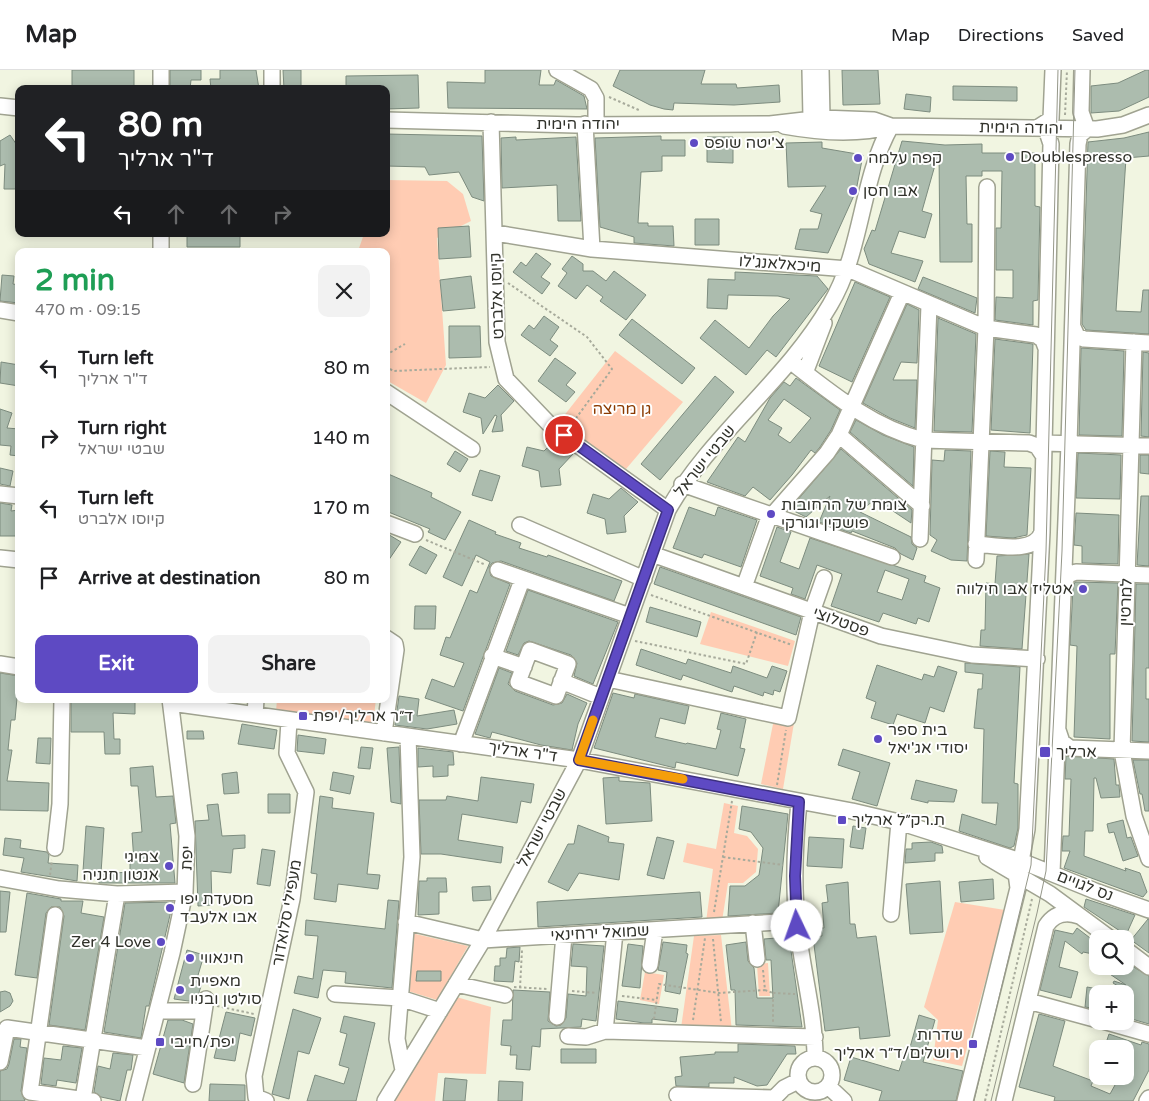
<!DOCTYPE html>
<meta charset="utf-8">
<style>
:root{--surface:#fff;--page:#f2f2f2;--text:#202124;--muted:#757577;--line:#e0e0e0;--accent:#5e4ac3}
body{margin:0;font-family:"Varela Round",Heebo,sans-serif;background:var(--page);color:var(--text);height:100vh;display:flex;flex-direction:column;font-size:19px;white-space:nowrap}
*{box-sizing:border-box;margin:0}
p{font-size:16px;color:var(--muted)}
.icon{flex:none;width:28px;height:28px;fill:none;stroke:currentColor;stroke-width:2;stroke-linecap:round;stroke-linejoin:round}
.map{position:relative;flex:1;overflow:hidden}
.panel{position:absolute;left:15px;top:178px;width:375px;height:455px;display:flex;flex-direction:column;background:var(--surface);border-radius:10px;box-shadow:0 2px 12px #0003}
.panel>*{flex:none}
.hud{position:absolute;left:15px;top:15px;width:375px;height:152px;border-radius:10px;box-shadow:0 2px 12px #0003;background:#202124;color:#fff;overflow:hidden}
.tools{position:absolute;left:1089px;top:860px;display:grid;gap:10px}
.tools a{display:grid;place-items:center;width:45px;height:45px;border-radius:10px;background:var(--surface);box-shadow:0 2px 12px #0003;font-size:25px}
.pin{position:absolute;display:grid;place-items:center;width:42px;height:42px;color:#fff;margin:-21px;border:2px solid #fff;border-radius:50%;box-shadow:0 1px 5px #0007}
.me{position:absolute;width:55px;margin:-28px;rotate:357deg;stroke-linejoin:round;filter:drop-shadow(0 0 4px #0008)}
.turn{display:flex;align-items:center;gap:18px;height:105px;padding:0 20px;font-size:22px}
.turn .icon{width:65px;height:65px;stroke-width:2.5}
.turn b{display:block;font-size:35px;line-height:42px}
.lanes{display:flex;align-items:center;height:48px;padding:0 20px;background:#0003;justify-content:center;gap:25px;direction:ltr}
.lanes .off{opacity:.35}
.round{display:grid;place-items:center;flex:none;width:52px;height:52px;border-radius:10px;background:var(--page)}
.summary{display:flex;align-items:center;justify-content:space-between;height:85px;padding:0 20px}
h1{font-size:30px;font-weight:800;line-height:38px;color:#1e9e55}
.cta{display:flex;gap:10px;margin-top:auto;padding:10px 20px}
.cta a{flex:1;height:58px;border-radius:10px;background:var(--accent);color:#fff;font-size:20px;font-weight:800;line-height:58px;text-align:center}
.cta a+a{background:var(--page);color:var(--text)}
ul{padding:0;list-style:none}
li{display:flex;align-items:center;gap:15px;height:70px;padding:0 20px}
li div{flex:1}
li b{display:block;font-size:19px}
li em{font-style:normal}
header{display:flex;align-items:center;gap:30px;box-sizing:border-box;height:70px;padding:0 25px;background:var(--surface);border-bottom:1px solid var(--line)}
header strong{font-size:24px}
nav{display:flex;gap:28px;margin-inline-start:auto;font-size:18px}
.map>svg:first-child{display:block}
</style>
<header>
<strong>Map</strong>
<nav><a>Map</a><a>Directions</a><a>Saved</a></nav>
</header>
<div class="map">
<svg width="1149" height="1031" viewBox="0 0 1149 1031">
<rect width="100%" height="100%" fill="#f1f5e1"/>
<path fill="#ffccb3" d="M386,110L447,111L463,124L471,151L437,168L446,295L426,333L386,310V181H358L364,164H386Z
M615,281L683,332L626,399L559,352Z
M711,542L795,571L788,596L700,574Z
M277,629H376L373,654L276,642Z
M774,649L794,653L783,719L761,714Z
M724,733L738,736L734,763L747,766L758,779L756,802L743,813H728L722,851L706,852L713,799L683,792L687,773L716,779Z
M955,832L1005,840L962,996L933,990L938,950L924,937Z
M411,863L468,876L437,930L408,921Z
M721,865L732,961L681,958L694,866Z
M768,893L770,926H759L757,894Z
M645,902L664,905L659,934L640,930Z
M453,926L491,937L486,1004L438,1003L435,1031H389Z"/>
<path fill="#acbcae" stroke="#7d8c7f" fill-rule="evenodd" d="M72,0H134V19H72Z
M170,0H201V10H191L190,19H170Z
M220,0H256L259,19H211L210,9H220Z
M283,0H301V19H284Z
M485,0H541L539,15H554L556,10L584,26L587,39L448,38L447,12L485,13Z
M620,0H705L701,14H736L737,18L779,15L780,32L734,35L674,33L673,40L664,39L650,35L613,16Z
M842,0H878L880,34L843,35Z
M1146,0H1149V27L1119,41L1091,43V16L1118,13Z
M418,5L419,38L386,39V19H346V6Z
M953,16L1017,17V31L953,30Z
M906,24L931,27L930,42L904,39Z
M1149,62V86L1126,88L1116,241L1141,242L1143,220H1149V264L1086,260L1082,254L1088,72L1124,68Z
M386,64L482,66L484,131L472,127L459,102L429,105L425,97L386,96Z
M10,65L19,78V119H4L5,94L0,96V71Z
M661,66V70H685V86H662V101L641,102L638,153H648V156H673L674,176L634,173V167L600,157L595,68Z
M516,67V70L576,67L581,151H558L557,115L502,118L501,68Z
M707,67H733V93L707,92Z
M902,71L945,75L982,74V83H1035V136L1040,137L1038,230L1033,231V255L995,250L996,227L1013,228V200H996V158H1001L1002,101H982V106H966L967,154H972V192H940L939,81L922,141L932,144L925,168L899,161L891,183L923,191L915,212L869,194L864,179L872,160L875,161Z
M822,72V78L863,85L856,121L828,183L795,179L800,159H818L822,144L810,141L826,116L788,117L786,73Z
M695,149H719V175H695Z
M469,156L471,187L439,189L438,158Z
M187,164H240V177H187Z
M536,183L551,194L541,207L550,213L542,224L513,202L521,192L526,196Z
M572,186L583,194V201H593L606,211L614,201L646,225L626,250L600,231L603,227L587,215L576,229L558,216L567,203L562,199Z
M735,202L817,206L828,219L776,287L767,280L746,305L700,268L715,250L749,278L773,246L790,229L778,226L728,225L727,239L707,238L708,209L735,210Z
M2,205L14,206L13,214L19,215V233L0,231Z
M471,206L475,238L443,241L440,210Z
M923,207L977,228L975,243L918,219Z
M855,212L890,227L852,312L819,296Z
M907,234L919,240L917,293L901,292L893,310H917L915,358L890,348L863,333Z
M544,246L559,257L550,270L558,276L550,286L521,265L529,255L534,259Z
M938,248L976,264L972,362L934,361Z
M632,249L695,298L682,314L619,265Z
M449,256H480L481,287L449,288Z
M995,269L1033,274L1030,363L991,360Z
M1081,278L1124,281L1122,366L1079,365Z
M1143,282L1149,283V367L1141,366Z
M555,288L576,303L566,315L575,322L566,332L538,311Z
M1,292L19,295V316L0,313Z
M715,306L734,322L660,410L641,394Z
M796,308L840,340L831,360L820,377L815,383L811,380L792,405L770,430L753,417L745,426L707,412L738,367L745,372L770,328L784,312L790,316ZM784,329L811,348L790,373L778,365L782,358L768,350Z
M498,315L514,331L501,345L503,361L492,362L497,346L495,345L483,364L481,348L463,342L469,323L485,328Z
M0,339L12,343L7,358L19,359V386L10,385L11,376L0,375Z
M856,350L883,365L914,377L913,416L850,362Z
M555,370L573,384L559,399L561,415L541,417L539,401L522,396L527,377L544,381Z
M841,379L912,440L911,453L875,429L860,442L911,467L912,474L917,478L913,490L901,484L895,478L852,461L851,463L819,452L830,426L806,447L790,439Z
M945,380L971,381L967,491L951,490L931,481L937,470L930,465L932,390L944,391Z
M455,381L468,389L460,402L447,394Z
M990,381L1005,382L1004,397L1031,398L1027,465L1013,468L986,466Z
M1078,383L1121,385L1120,429L1076,428Z
M1140,385H1149V404L1140,403Z
M0,398L13,401L10,416L0,414Z
M480,400L500,406L492,431L472,425Z
M386,403L432,423L431,427L461,442L445,470L428,462L430,459L386,441Z
M621,418L638,432L624,446L626,462L607,464L605,449L587,443L593,424L609,429Z
M1141,426H1149V496L1137,495Z
M0,433L12,435L11,441L19,440V466H0Z
M689,437L715,446L718,437L757,450L741,497L704,484L702,488L673,478Z
M1076,443L1119,445L1118,494L1082,493V476L1074,475Z
M469,450L496,462L495,464L521,473L519,478L547,487L548,485L622,511L614,531L501,491L492,493L489,497L491,506L510,514L463,641L425,628L432,609L454,617L464,593L440,585L446,567L450,568L470,520L477,523L490,492L476,485L462,516L443,507Z
M777,457L791,462L780,492L799,499L810,468L926,506L924,512L940,518L929,552L918,548L916,554L883,543L879,552L831,536L842,504L817,495L805,529L791,524L793,518L760,506ZM885,500L909,509L902,530L877,522Z
M386,463L401,472L386,494Z
M420,476L437,485L426,504L409,495Z
M1029,484L1022,579L980,576L981,560H985L986,513L995,514L997,486Z
M660,497L801,547L796,565L654,514Z
M1075,512L1118,513L1115,584H1110V669L1074,667L1077,576L1070,575L1073,518Z
M1136,514H1149V598H1146V629H1149V672L1132,671Z
M528,520L618,552L593,614L574,606L577,593L571,585L529,571L524,573L518,585L506,581Z
M415,536H436L435,559H414Z
M650,537L701,552L697,567L646,552Z
M641,579L686,594L688,589L731,603L733,596L767,608L772,596L787,601L780,622L774,620L773,625L764,622L763,626L734,616L732,622L683,605L681,610L636,595Z
M965,593L1020,597L1014,713L1018,714V758L1014,776L1010,778L959,761L962,744L996,755L998,733H982L984,659L974,658L978,619H982L983,604L965,602Z
M877,595L922,610L924,604L934,607L938,596L957,602L944,642L930,637L925,653L897,644L893,655L871,648L876,632L866,628Z
M499,598L512,603L508,614L515,621L553,635L562,633L567,624L587,633L578,654L572,680L541,675L492,662L490,668L475,664Z
M0,603L19,606L15,650H11L8,680H12L7,711L49,713L48,741L0,740Z
M613,623L634,628L635,624L689,636L685,654L660,648L655,667L686,674L687,673L716,679L721,660L717,659L721,643L746,649L740,678L745,679L738,706L676,692L675,698L594,678Z
M399,626L419,629L417,646L454,640L457,654L427,659L395,655Z
M71,629H135V644L113,643L114,669H120V684H105L104,662H71Z
M242,654L277,660L274,679L238,674Z
M187,661H203L204,669H187Z
M298,665L326,669L324,684L297,681Z
M38,668H51L50,694L36,693Z
M361,677L373,678L370,699L358,698Z
M399,677L401,734L391,732L387,678Z
M418,678L453,682L454,695H448V706L433,707V696L418,697Z
M843,679L890,693L877,736L852,729L860,702L838,695Z
M1066,686L1114,689L1116,715H1119L1120,727L1101,728L1096,708H1094L1093,761H1085L1084,786L1126,801L1125,798L1140,803L1147,822L1143,827L1064,798L1070,781H1062L1063,766H1069L1071,709H1065Z
M1133,690H1149V741H1145L1142,724H1140Z
M153,696L156,727L173,726L176,753L170,754L175,813H99L98,804L130,802V793L134,792L132,763L142,762L138,716H131L130,698Z
M237,702L239,723L224,724L222,704Z
M333,702L354,706L350,724L330,720Z
M481,707L534,714L531,733L521,731L517,753L462,744L458,770L503,777L501,793L441,784H421L419,730H446L447,726L478,731Z
M619,707V711L650,713L652,751L606,754L603,708Z
M916,710L957,720L954,732L928,731V733L911,729Z
M268,724H290V743H268Z
M320,726L333,728L332,738L374,743L367,804L380,805L378,819L338,814L336,832L314,829L317,804L311,803Z
M218,734L222,766L245,765V778L233,779L231,803L211,801L212,835L198,836L195,751L209,750L207,735Z
M742,736L788,744L778,843L728,846L730,816H745L759,805L761,792L763,778L751,762L739,759Z
M1123,750L1127,768L1131,767L1138,786L1123,791L1114,762L1109,763L1107,754Z
M578,755L609,767L608,772L624,774L619,810L579,803L568,821L548,812L568,774H574Z
M86,756L104,758L101,803L83,801Z
M853,756L866,758L863,779L850,777Z
M657,767L674,771L664,809L647,805Z
M809,767L844,769L842,798L807,796Z
M5,768L21,770L20,778L47,782L49,785L48,793L78,795L77,811L21,802L24,788L3,785Z
M931,772L942,776L943,783H935V791L905,793L906,779H912V773Z
M262,779L275,781L270,816L257,814Z
M427,808H446L447,822H439V844L418,845L419,811H427Z
M993,809L994,829L961,832L959,812Z
M940,811L943,862L910,864L906,814Z
M848,812L850,854H855L857,868L876,866L890,966L860,969L859,957L825,961L813,867L822,866L821,858H824L822,833L828,832L826,815Z
M490,816L491,830L473,831L472,817Z
M0,821L10,822L6,862H0Z
M700,822L702,847L538,857L537,832Z
M27,823L61,829V831H83L81,843L104,847L85,960L49,955L64,846L60,837H51L46,843L37,908L15,905Z
M1086,829L1135,845L1126,865L1084,837Z
M388,830L399,831L392,918L345,913L346,902L323,900L318,928L294,923L298,906L313,909L318,866L305,865L306,850L385,859Z
M173,832L149,936H146L141,968L104,962L125,833Z
M1148,849H1149V883L1131,870Z
M1077,858L1098,874V885L1083,882L1082,884L1065,871L1059,897L1078,902L1071,928L1040,920L1055,860L1073,864Z
M789,867L802,957L736,955L735,920H731L726,875L746,872L748,891L754,898L757,928H773L771,890H766L764,869Z
M663,872L687,875L686,883L688,884L680,924L665,921L667,902L658,900Z
M573,874L604,876L596,951L582,949L581,957L541,959L540,977L532,976L530,1000L516,999L517,985H510L511,976L501,975L503,950H512L513,920L550,922L548,951L556,956L561,955L566,948L568,924L586,926L587,897L571,896Z
M628,874L643,876L640,918L622,916Z
M520,877L519,892L515,891L513,912L494,911L495,896H500V888H506L507,878Z
M187,880L204,885L196,912L202,913L196,932L174,929Z
M1125,892L1149,906V954L1125,947V923H1129L1113,913L1114,911L1126,915L1098,896H1125Z
M417,901H441V911H416Z
M1087,917L1098,919V939L1085,937Z
M5,921L10,923L13,931L10,936L0,942V922Z
M618,931L678,939L676,952L652,949V953H644L616,949Z
M293,939L321,948L309,984L298,981L289,1029L272,1024Z
M226,942L255,948L251,966L240,963L235,991L214,988Z
M1039,944L1065,951L1053,996L1093,1011L1091,1016L1110,1024L1120,1006H1125V996L1129,989L1125,987V979H1104L1109,964L1141,975L1142,972L1149,974V1000L1133,1031H1054L1055,1027L1019,1017Z
M919,945L935,950L923,992L963,1001L956,1031H879L882,1021L844,1010L851,987L899,1001L906,980L909,981Z
M344,946L375,953L356,1031H307L315,1005L344,1014L349,998L339,995L347,964L340,962Z
M168,950H182L193,954L184,1013L153,1004Z
M14,969H21L20,977L27,978L21,1021L25,1031H0V1001L7,999L9,994Z
M738,974L795,976L796,984H787L767,1015L757,1016L734,1007V1013H709V1017L676,1016L675,1007L682,1006L680,987L715,984V982H738Z
M63,976L82,978L76,1013L57,1010L56,1016L41,1014L44,988L61,990Z
M561,979H596V993H561Z
M113,983L133,985L131,1000H127L120,1031L101,1027L94,1022L98,996L110,999Z
M445,1008L467,1010L465,1031H443Z
M499,1011L523,1012L522,1031H498Z
M210,1014L245,1015V1031H209Z"/>
<g fill="none" stroke-linecap="round" stroke-linejoin="round">
<defs>
<path id="minor" d="M161,0V19
M272,0V19
M557,0L591,19L596,28V54
M810,0L811,48L815,55
M0,36L19,38
M386,50L576,55L770,54L822,48L874,50L891,56
M491,52L497,272L506,309L551,356L668,440
M585,54L592,179
M784,56C817,62 859,65 891,56L1097,59L1123,55L1149,45
M819,56L822,48L821,0
M1037,58L1051,49L1053,0
M495,163L592,179L848,199L986,258L1036,265L1043,270L1046,278
M161,181V164
M0,240L19,243
M1073,257L1077,266L1084,269L1149,273
M1134,272L1122,681L1134,746L1149,789
M790,291C831,323 872,357 923,370L1029,373L1037,376L1043,385
M805,303L824,253
M386,322L472,379
M839,365L922,436
M1044,373L1149,376
M682,414L892,487
M0,424L19,426
M386,453L415,464
M520,455L644,509
M920,469L929,235
M976,474C995,475 1035,485 1042,462
M652,484L881,566L972,585L1037,589
M0,488L19,490
M976,490L986,258L987,117
M498,500L630,546
M1064,514L1068,505L1076,502L1149,505
M744,517L768,450L827,383L839,365L902,223
M530,580L568,594L556,626L518,612Z
M492,586L524,597
M0,594L19,597
M608,609L788,648L812,542L824,508
M561,611L601,627
M171,633L579,690L852,741L899,752L1021,791L1095,821L1149,840
M255,645L256,629
M1058,660L1062,672L1070,678L1149,681
M384,663L396,580L395,574L386,568
M461,674L522,510
M799,732C795,771 793,812 797,851C801,897 815,942 815,988
M55,778L60,734L62,629
M987,787L1050,824L1111,869
M1021,791L1027,759L1042,462L1051,74L1046,59
M1052,803L1069,374L1078,74L1080,65L1087,59L1081,42L1082,0
M0,808L59,819L117,824L185,822
M891,844L899,752
M55,845L30,1022L93,1031
M406,852L483,870L796,851
M753,853L757,889
M1125,879L1149,897
M650,895L655,860
M456,914L505,925
M335,924L400,928L440,941
M1028,931L1098,950
M157,941H204
M557,947L564,865
M1103,951L1149,964
M605,961L615,862
M568,966L586,967L605,961L815,967
M798 1005a17 17 0 1 1 34 0a17 17 0 1 1-34 0Z
M0,992L7,958L147,978
M403,1000L397,969L412,787L408,666
M193,1014L206,929
M828,1016L844,1031
M677,1025L774,1028
M83,1029L117,824
M134,1031L172,883L185,822L187,766L170,629
M266,1031L256,1027L254,1006L292,829L306,722L287,683L289,651
M385,1031L483,870L579,690L668,440C711,364 786,311 830,235C863,180 860,111 891,56
M771,1031L784,1018L798,1011
M965,1031L1018,818L1016,803
M1004,1031L1046,856C1054,844 1065,841 1079,846
M1147,1031L1149,1028"/>
</defs>
<use href="#minor" stroke="#a0a391" stroke-width="18"/>
<path stroke="#a7aa9b" stroke-width="2" stroke-dasharray="2.5 2.5" stroke-linecap="butt" d="M609,27L641,41
M1065,45L1067,0
M508,213L587,267L612,299L571,355
M386,285L405,274
M386,296L393,301L490,297
M426,470L486,495
M651,525L792,575
M635,571L746,594L757,562
M777,715L786,660
M723,787L783,795
M50,805L52,790
M714,842L732,731
M713,869L721,952
M763,900L765,920L773,923V952
M514,917L547,919
M520,918L522,880
M572,921L597,923
M773,923L795,924
M622,926L657,930
M217,936L254,944
M654,949L659,914L719,923L765,920
M693,950L705,868
M985,1031L1032,829"/>
<use href="#minor" stroke="#fff" stroke-width="15"/>
<path stroke="#959789" stroke-width="1" d="M974,1031L1031,795L1046,481L1058,0
M991,1031L1037,843L1046,801L1062,481L1075,0"/>
</g>
<g fill="none" stroke-linecap="round" stroke-linejoin="round">
<defs>
<path id="route" d="M564,365L668,440L579,690L799,732L795,806L797,856"/>
</defs>
<use href="#route" stroke="#3d307f" stroke-width="12"/>
<use href="#route" stroke="#5e4ac3" stroke-width="9"/>
<path stroke="#f59e0b" stroke-width="9" d="M593,650L579,690L683,709"/>
</g>
<g fill="#5e4ac3" stroke="#fff" stroke-width="2">
<circle cx="694" cy="73" r="5"/>
<circle cx="1010" cy="87" r="5"/>
<circle cx="858" cy="88" r="5"/>
<circle cx="853" cy="121" r="5"/>
<circle cx="771" cy="444" r="5"/>
<circle cx="1083" cy="519" r="5"/>
<rect x="298" y="641" width="10" height="10" rx="2.5"/>
<circle cx="878" cy="669" r="5"/>
<rect x="1039" y="676" width="12" height="12" rx="2.5"/>
<rect x="837" y="745" width="10" height="10" rx="2.5"/>
<circle cx="169" cy="796" r="5"/>
<circle cx="170" cy="838" r="5"/>
<circle cx="161" cy="872" r="5"/>
<circle cx="190" cy="888" r="5"/>
<circle cx="180" cy="920" r="5"/>
<rect x="155" y="967" width="10" height="10" rx="2.5"/>
<rect x="968" y="969" width="10" height="10" rx="2.5"/>
</g>
<g text-anchor="middle" dominant-baseline="central" stroke-width="4" stroke-linejoin="round" paint-order="stroke">
<g font-size="16" fill="#31322b" stroke="#fff">
<text x="578" y="54">יהודה הימית</text>
<text transform="translate(1021 58) rotate(1)">יהודה הימית</text>
<text transform="translate(780 194) rotate(4)">מיכאלאנג'לו</text>
<text transform="translate(497 226) rotate(-92)">קיוסו אלברט</text>
<text transform="translate(705 391) rotate(-51)">שבטי ישראל</text>
<text transform="translate(1126 532) rotate(-88)">למרטין</text>
<text transform="translate(841 552) rotate(20)">פסטלוצי</text>
<text transform="translate(523 682) rotate(8)">ד"ר ארליך</text>
<text transform="translate(542 758) rotate(-62)">שבטי ישראל</text>
<text transform="translate(187 788) rotate(-88)">יפת</text>
<text transform="translate(1085 816) rotate(21)">נס לגויים</text>
<text transform="translate(287 843) rotate(-80)">מעפילי סלואדור</text>
<text transform="translate(600 863) rotate(-3)">שמואל ירחינאי</text>
</g>
<g font-size="16" fill="#31322b" stroke="#fff" text-anchor="start">
<text x="704" y="73">צ'יטה שופס</text>
<text x="1020" y="87">Doublespresso</text>
<text x="868" y="88">קפה עלמה</text>
<text x="863" y="121">אבו חסן</text>
<text x="781" y="435">צומת של הרחובות<tspan x="781" dy="18">פושקין וגורקי</tspan></text>
<text x="1073" y="519" text-anchor="end">אטליז אבו חילווה</text>
<text x="313" y="646">ד״ר ארליך/יפת</text>
<text x="888" y="660">בית ספר<tspan x="888" dy="18">יסודי אג'יאל</tspan></text>
<text x="1056" y="682">ארליך</text>
<text x="852" y="750">ת.רק״ל ארליך</text>
<text x="159" y="787" text-anchor="end">צמיגי<tspan x="159" dy="18">אנטון חנניה</tspan></text>
<text x="180" y="829">מסעדת יפו<tspan x="180" dy="18">אבו אלעבד</tspan></text>
<text x="151" y="872" text-anchor="end">Zer 4 Love</text>
<text x="200" y="888">חינאווי</text>
<text x="190" y="911">מאפיית<tspan x="190" dy="18">סולטן ובניו</tspan></text>
<text x="963" y="965" text-anchor="end">שדרות<tspan x="963" dy="18">ירושלים/ד״ר ארליך</tspan></text>
<text x="170" y="972">יפת/חייבי</text>
</g>
<g font-size="16" fill="#8b3b02" stroke="#fff">
<text x="622" y="339">גן מריצה</text>
</g>
</g>
</svg>
<div class="tools">
<a><svg class="icon" aria-label="search" viewBox="0 0 24 24"><circle cx="10" cy="10" r="6"/><path d="M15 15l6 6"/></svg></a>
<a>+</a>
<a>−</a>
</div>
<div class="pin" style="left:564px;top:365px;background:#d93025"><svg class="icon" aria-label="arrive" viewBox="0 0 24 24"><path d="M6 21V4h12l-3 4 3 4H6"/></svg></div>
<svg class="me" style="left:797px;top:856px" viewBox="-20 -20 40 40"><circle r="19" fill="#fff"/><path d="M0-13L10 11 0 6-10 11z" fill="#5e4ac3"/></svg>
<div class="hud">
<div class="turn"><svg class="icon" aria-label="left" viewBox="0 0 24 24"><path d="M17 20v-9H6M10 6l-5 5 5 5"/></svg><div><b>80 m</b>ד&quot;ר ארליך</div></div>
<div class="lanes"><svg class="icon" aria-label="left" viewBox="0 0 24 24"><path d="M17 20v-9H6M10 6l-5 5 5 5"/></svg><svg class="icon off" aria-label="ahead" viewBox="0 0 24 24"><path d="M12 20V5M6 11l6-6 6 6"/></svg><svg class="icon off" aria-label="ahead" viewBox="0 0 24 24"><path d="M12 20V5M6 11l6-6 6 6"/></svg><svg class="icon off" aria-label="right" viewBox="0 0 24 24"><path d="M7 20v-9h11M14 6l5 5-5 5"/></svg></div>
</div>
<section class="panel">
<div class="summary"><div><h1>2 min</h1><p>470 m · 09:15</p></div><a class="round"><svg class="icon" aria-label="close" viewBox="0 0 24 24"><path d="M6 6l12 12M18 6L6 18"/></svg></a></div>
<ul>
<li><svg class="icon" aria-label="left" viewBox="0 0 24 24"><path d="M17 20v-9H6M10 6l-5 5 5 5"/></svg><div><b>Turn left</b><p>ד&quot;ר ארליך</p></div><em>80 m</em></li>
<li><svg class="icon" aria-label="right" viewBox="0 0 24 24"><path d="M7 20v-9h11M14 6l5 5-5 5"/></svg><div><b>Turn right</b><p>שבטי ישראל</p></div><em>140 m</em></li>
<li><svg class="icon" aria-label="left" viewBox="0 0 24 24"><path d="M17 20v-9H6M10 6l-5 5 5 5"/></svg><div><b>Turn left</b><p>קיוסו אלברט</p></div><em>170 m</em></li>
<li><svg class="icon" aria-label="arrive" viewBox="0 0 24 24"><path d="M6 21V4h12l-3 4 3 4H6"/></svg><div><b>Arrive at destination</b></div><em>80 m</em></li>
</ul>
<div class="cta"><a>Exit</a><a>Share</a></div>
</section>
</div>
